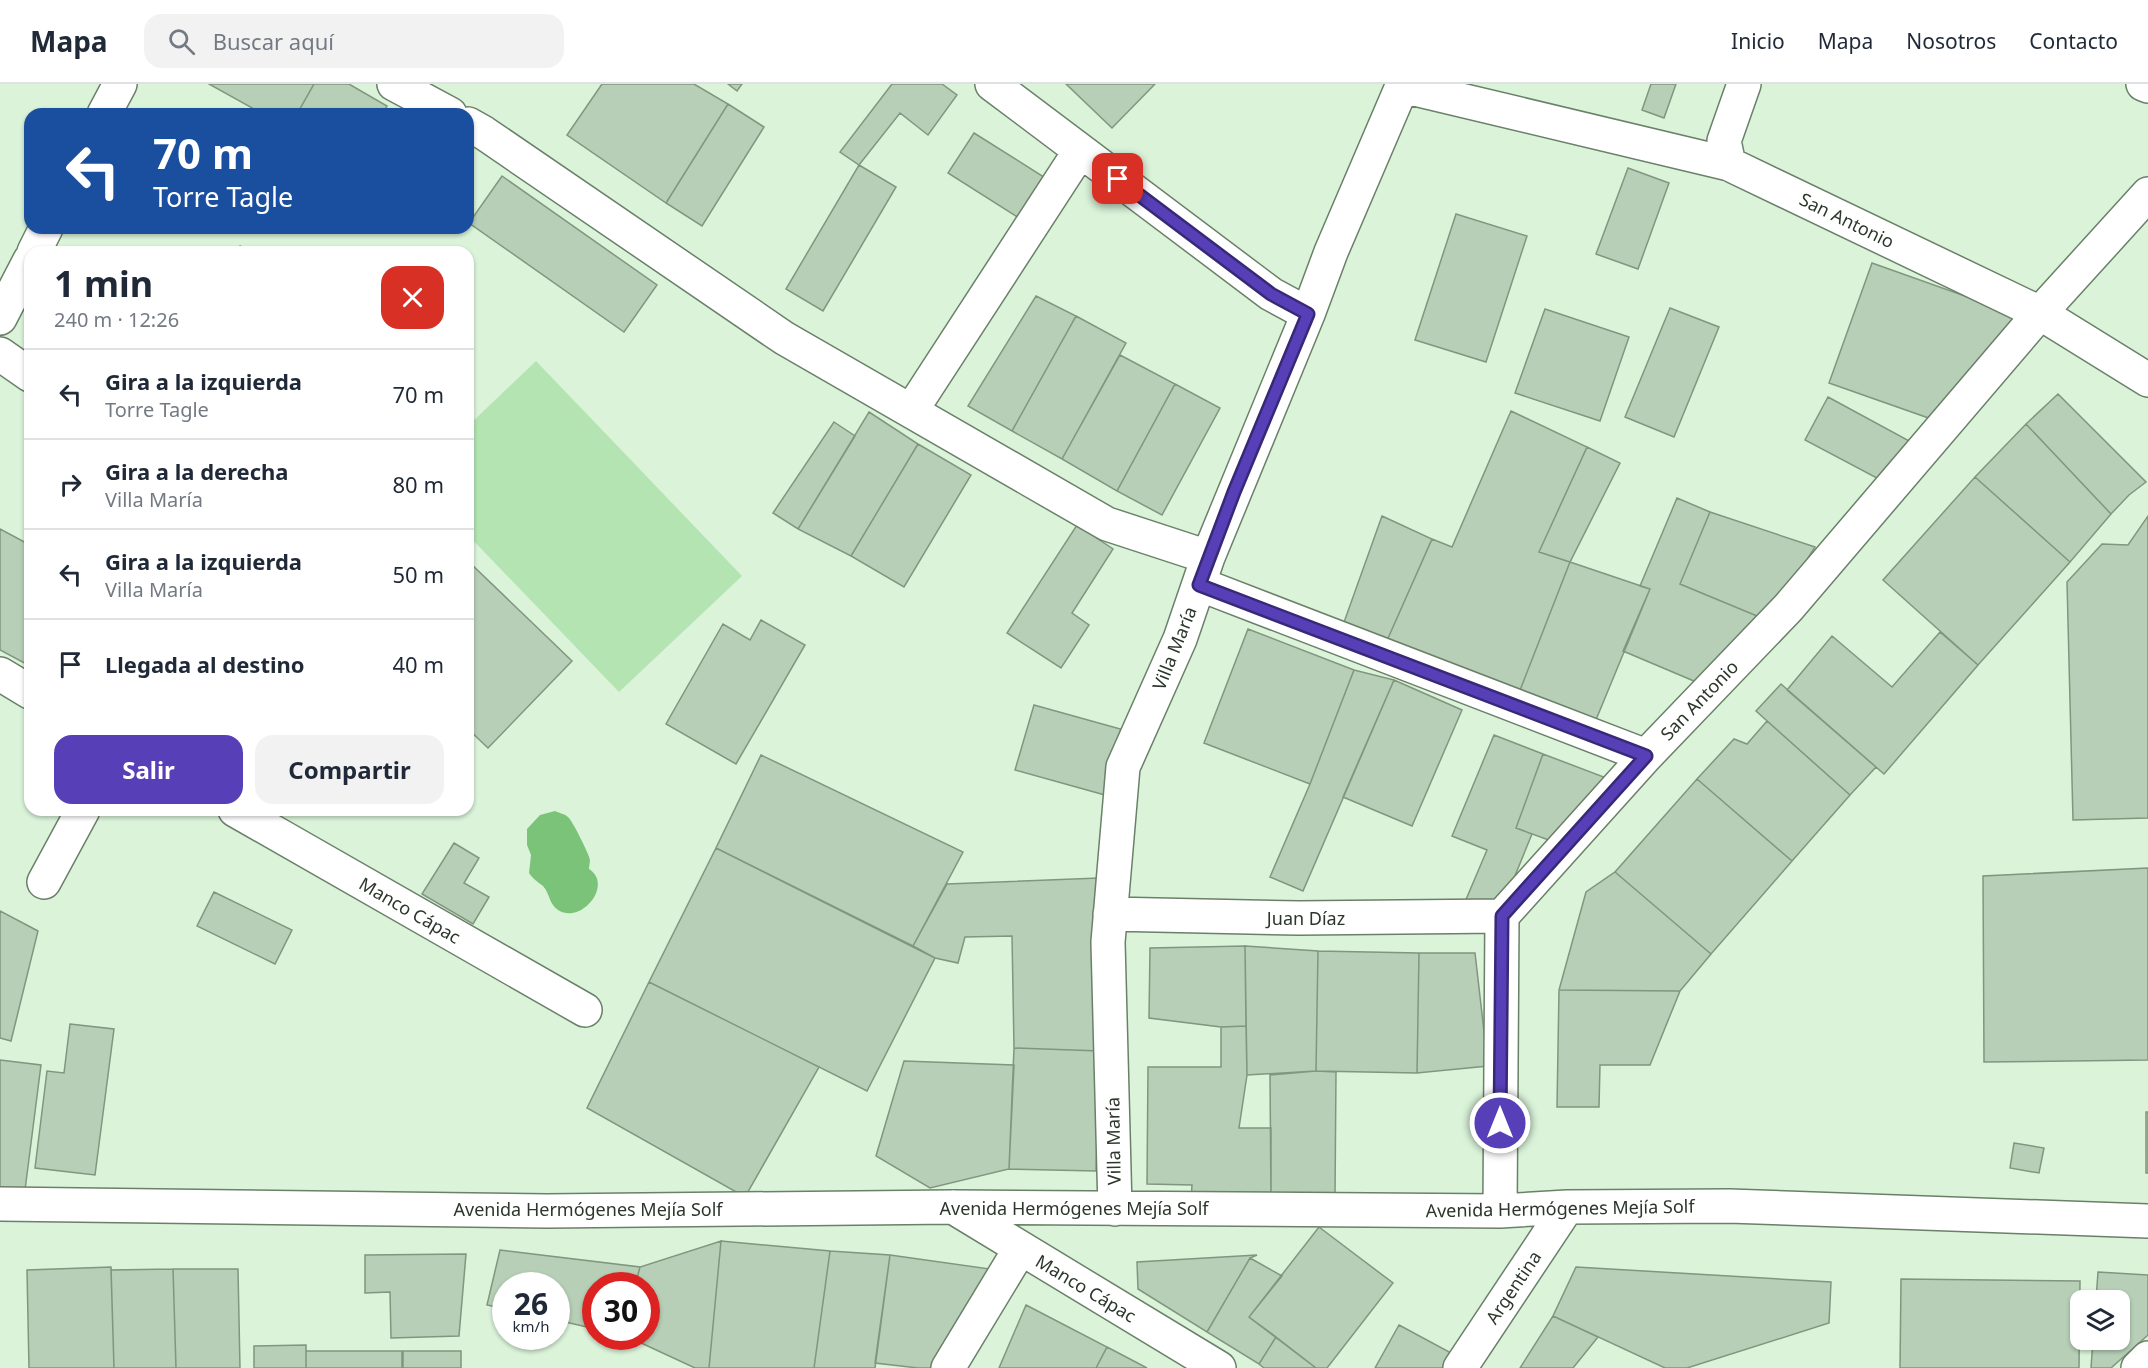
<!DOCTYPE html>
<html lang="es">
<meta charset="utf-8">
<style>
:root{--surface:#fff;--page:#f2f2f3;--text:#1f2937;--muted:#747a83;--line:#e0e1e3;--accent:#563fb7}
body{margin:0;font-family:"Noto Sans",sans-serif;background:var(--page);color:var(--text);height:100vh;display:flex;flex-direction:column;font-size:22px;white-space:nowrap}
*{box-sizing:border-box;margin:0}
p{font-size:20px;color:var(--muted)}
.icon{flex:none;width:33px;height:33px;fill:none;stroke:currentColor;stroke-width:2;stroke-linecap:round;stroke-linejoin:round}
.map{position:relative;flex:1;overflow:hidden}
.details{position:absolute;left:24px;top:162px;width:450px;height:570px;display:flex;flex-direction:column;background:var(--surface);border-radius:18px;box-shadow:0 2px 4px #0004}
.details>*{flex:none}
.banner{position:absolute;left:24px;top:24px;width:450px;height:126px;border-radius:18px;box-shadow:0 2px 4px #0004;background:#1a4fa0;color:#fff;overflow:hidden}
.fabs{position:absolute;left:2070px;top:1206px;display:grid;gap:12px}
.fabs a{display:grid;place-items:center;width:60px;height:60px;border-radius:12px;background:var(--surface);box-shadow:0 2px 4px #0004;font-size:30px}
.speed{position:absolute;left:492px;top:1188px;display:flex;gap:12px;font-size:30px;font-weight:700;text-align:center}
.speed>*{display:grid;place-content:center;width:78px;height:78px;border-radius:50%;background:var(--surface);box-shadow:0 2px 4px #0004;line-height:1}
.speed small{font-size:15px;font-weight:400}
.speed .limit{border:9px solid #d22;background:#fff;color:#111}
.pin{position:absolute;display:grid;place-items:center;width:51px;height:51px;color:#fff;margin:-26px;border-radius:12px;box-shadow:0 3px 9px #0006}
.me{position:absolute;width:66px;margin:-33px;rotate:0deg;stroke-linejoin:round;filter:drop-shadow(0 0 4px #0008)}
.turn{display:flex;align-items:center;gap:21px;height:126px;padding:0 30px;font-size:27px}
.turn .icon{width:78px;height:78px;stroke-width:2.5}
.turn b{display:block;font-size:42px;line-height:51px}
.round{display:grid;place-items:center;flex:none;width:63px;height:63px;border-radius:18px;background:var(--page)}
.overview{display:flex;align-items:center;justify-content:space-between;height:102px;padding:0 30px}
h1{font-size:36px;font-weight:700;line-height:45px}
.cta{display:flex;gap:12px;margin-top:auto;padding:12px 30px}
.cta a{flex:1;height:69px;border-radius:18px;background:var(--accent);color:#fff;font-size:24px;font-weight:700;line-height:69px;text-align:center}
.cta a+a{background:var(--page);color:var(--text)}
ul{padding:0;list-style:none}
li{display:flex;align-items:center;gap:18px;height:90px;padding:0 30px;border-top:2px solid var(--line)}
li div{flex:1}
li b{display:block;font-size:22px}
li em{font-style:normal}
header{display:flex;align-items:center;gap:36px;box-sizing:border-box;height:84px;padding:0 30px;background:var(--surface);border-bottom:2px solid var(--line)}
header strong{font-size:28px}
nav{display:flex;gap:33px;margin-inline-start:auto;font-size:21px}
.search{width:420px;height:54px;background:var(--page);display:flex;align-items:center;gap:15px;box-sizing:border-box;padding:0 21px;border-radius:18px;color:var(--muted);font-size:22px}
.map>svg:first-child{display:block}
</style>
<header>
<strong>Mapa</strong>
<div class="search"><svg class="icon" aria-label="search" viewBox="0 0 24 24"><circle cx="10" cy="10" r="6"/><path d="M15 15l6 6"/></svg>Buscar aquí</div>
<nav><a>Inicio</a><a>Mapa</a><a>Nosotros</a><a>Contacto</a></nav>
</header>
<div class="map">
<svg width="2148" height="1284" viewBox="0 0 2148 1284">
<rect width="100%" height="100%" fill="#daf3d9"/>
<path fill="#b3e4b1" d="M536,277L742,492L619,608L468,451V342Z"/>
<path fill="#7bc379" d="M555,727C559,729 565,730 568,733C572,736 589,770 590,776C590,778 589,783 589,785C614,801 581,841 558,826C549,820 550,810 543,802C538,798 533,795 529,789L531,771L527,761V745L540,731Z"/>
<path fill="#b7cfb6" stroke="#80967e" stroke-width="1.5" d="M209,0H314L297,30H263Z
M314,0H349L387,22L382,30H297Z
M602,0H694L728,20L666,119L567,51Z
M728,0H742L737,7Z
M892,0H942L957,11L928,51L900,29L859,81L840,68Z
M1066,0H1155L1112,44Z
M1651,0H1676L1664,34L1642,26Z
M728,20L764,43L702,142L666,119Z
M974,49L1047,95L1022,136L948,89Z
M859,81L896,103L823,227L786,205Z
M1628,84L1669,99L1638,185L1596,170Z
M502,92L657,201L624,248L469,139Z
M1456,130L1527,152L1486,278L1415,256Z
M240,162L251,168H237Z
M1872,179L2027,234L1940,338L1829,299Z
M1036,212L1076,232L1012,347L968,322Z
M1670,224L1719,243L1674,353L1625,333Z
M1545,225L1629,253L1600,337L1515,309Z
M1076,232L1126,259L1062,375L1012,347Z
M1120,271L1175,300L1117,407L1062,375Z
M1175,300L1220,324L1162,431L1117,407Z
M2058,310L2146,398L2129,411L2111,430L2026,340Z
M1828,313L1913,359L1890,401L1805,356Z
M1511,327L1587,363L1539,468L1570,478L1517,614L1385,561L1432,455L1452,463Z
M869,328L918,360L851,472L798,445Z
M834,338L855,352L798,445L773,429Z
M2026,340L2111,430L2070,478L1975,393Z
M918,360L971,391L904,503L851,472Z
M1587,363L1620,379L1570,478L1539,468Z
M1975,393L2070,478L1978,581L1883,496Z
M1677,414L1710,428L1680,500L1757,532L1701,600L1623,567L1650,505L1640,502Z
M1710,428L1815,463L1776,525L1757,532L1680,500Z
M1382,432L1432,455L1385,561L1343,541Z
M2148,432V734L2073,736L2067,498L2102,460L2128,461Z
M1077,441L1113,465L1072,529L1089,541L1061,584L1007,549Z
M0,445L30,461V582L0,566Z
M468,477L572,577L488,664L468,645Z
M1570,478L1650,505L1593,643L1517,614Z
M761,536L805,561L736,680L666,640L723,540L750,556Z
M1248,545L1354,586L1310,700L1204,659Z
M1940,548L1978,581L1884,690L1787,606L1832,552L1892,603Z
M1354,586L1394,596L1303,807L1270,793L1310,700Z
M1394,596L1462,626L1412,742L1343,713Z
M1781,600L1876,683L1850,711L1756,627Z
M1034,621L1124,646L1105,711L1015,686Z
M1767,637L1850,711L1792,777L1697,695L1734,655L1747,660Z
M1494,651L1543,670L1516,744L1532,750L1503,821L1462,825L1487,766L1452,752Z
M1543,670L1609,695L1557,759L1516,744Z
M761,671L963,768L913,862L716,764Z
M1697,695L1792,777L1711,870L1615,788Z
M454,759L479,774L464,799L489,813L473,840L422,810Z
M716,764L935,874L867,1007L649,898Z
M2148,784V976L1984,978L1983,792Z
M1615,788L1711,870L1680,907L1559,906L1586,808Z
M1099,794L1100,967L1014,964L1012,852L965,853L958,879L935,874L913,862L947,800Z
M214,808L292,846L275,880L197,842Z
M0,827L38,847L11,957L0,954Z
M1245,862L1246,942L1221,943L1149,934L1150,864Z
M1245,862L1318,867L1316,987L1247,991Z
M1318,867L1419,869L1417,989L1316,987Z
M1419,869H1475L1488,982L1417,989Z
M649,898L819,983L745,1113L587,1024Z
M1559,906L1680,907L1650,981H1600L1599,1023H1557Z
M70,940L114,945L95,1091L35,1084L47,987L64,989Z
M1246,942L1247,991L1239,1044H1271V1116L1191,1117L1192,1101L1147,1100L1148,983H1221V943Z
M1014,964L1100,967L1096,1087L1009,1085Z
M0,976L41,981L25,1106L0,1103Z
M904,977L1014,981L1009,1085L930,1104L876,1072Z
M1316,987L1336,988L1335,1114L1271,1116L1270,991Z
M2146,1028H2148V1089H2146Z
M2014,1059L2044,1064L2039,1089L2010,1084Z
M1319,1143L1393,1199L1327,1284H1316L1249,1233Z
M721,1157L709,1284H695L626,1252H646V1202H635L640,1183Z
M721,1157L830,1167L814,1284H709Z
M500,1166L640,1183L635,1202H596V1245L556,1236V1202H506V1225L487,1221Z
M830,1167L890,1171L875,1284H814Z
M466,1170L459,1252L391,1254L390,1208L365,1209V1171Z
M890,1171L990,1185L936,1284H918L875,1279Z
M1257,1171L1250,1174L1207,1248L1138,1205L1137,1178Z
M1250,1174L1282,1192L1249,1233L1276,1253L1259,1280L1207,1248Z
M111,1183L114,1284H29L27,1186Z
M1576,1183L1831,1198L1829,1239L1687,1284H1665L1553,1232Z
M173,1185H238L240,1284H176Z
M173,1185L176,1284H114L111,1186Z
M2098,1188L2148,1191V1251L2111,1284H2091L2093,1256H2120V1216H2096Z
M1901,1195L2080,1197L2079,1284H1900Z
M1026,1221L1107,1263L1096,1284H999Z
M1553,1232L1598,1253L1573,1284H1520Z
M1399,1241L1453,1270L1446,1284H1375Z
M1276,1253L1316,1284H1264L1259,1280Z
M306,1261V1284H254V1262Z
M1107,1263L1147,1284H1096Z
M306,1267H402V1284H306Z
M403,1267H461V1284H403Z"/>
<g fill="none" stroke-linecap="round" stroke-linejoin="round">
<defs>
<path id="minor" d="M394,0L450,30
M992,0L1271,210L1308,230L1208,473L1180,555L1123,683L1108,858L1115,1125
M1744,0L1724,57L1729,80L2040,229L2148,296
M2143,0L2148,2
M1402,2L1729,80
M104,30L120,0
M468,40L484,49L784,254L1107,440L1208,473
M34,168L46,144
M1308,230L1331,168L1403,0
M0,234L30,176
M0,270L30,291
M911,327L1080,67
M1199,500L1646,672
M0,590L30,608
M235,726L585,926
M44,798L83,726
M1110,830L1299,834L1502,832
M0,1120L547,1127L953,1123L1500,1127L1567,1123L1729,1122L2148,1137
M953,1123L1219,1284
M1500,1127L1502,832L1646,672L1788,524L2040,229L2148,110
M948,1284L1020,1165
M1460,1284L1567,1123
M2138,1284L2148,1274"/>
</defs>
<use href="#minor" stroke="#6a8069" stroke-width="36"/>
<use href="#minor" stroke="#fff" stroke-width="33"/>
</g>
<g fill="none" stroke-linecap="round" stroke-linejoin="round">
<defs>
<path id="route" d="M1118,95L1271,210L1308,230L1234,408L1199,501L1646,672L1502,832L1500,1039"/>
</defs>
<use href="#route" stroke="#382977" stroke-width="15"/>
<use href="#route" stroke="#563fb7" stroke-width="10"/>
</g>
<g text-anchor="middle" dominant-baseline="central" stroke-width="4.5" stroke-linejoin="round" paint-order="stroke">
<g font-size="18" fill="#2c362c" stroke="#fff">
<text transform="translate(1847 136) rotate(26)">San Antonio</text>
<text transform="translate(1174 564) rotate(-68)">Villa María</text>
<text transform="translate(1699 616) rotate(-46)">San Antonio</text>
<text transform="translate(410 826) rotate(30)">Manco Cápac</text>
<text x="1306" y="834">Juan Díaz</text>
<text transform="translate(1113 1057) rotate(-91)">Villa María</text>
<text x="1074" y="1124">Avenida Hermógenes Mejía Solf</text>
<text transform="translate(1560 1124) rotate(-1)">Avenida Hermógenes Mejía Solf</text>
<text x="588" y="1125">Avenida Hermógenes Mejía Solf</text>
<text transform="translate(1513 1203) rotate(-56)">Argentina</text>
<text transform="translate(1086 1204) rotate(31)">Manco Cápac</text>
</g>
</g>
</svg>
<div class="fabs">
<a><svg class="icon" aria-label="layers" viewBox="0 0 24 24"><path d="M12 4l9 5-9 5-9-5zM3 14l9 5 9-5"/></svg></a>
</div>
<div class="speed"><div>26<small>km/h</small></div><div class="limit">30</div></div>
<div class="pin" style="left:1118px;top:95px;background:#d93025"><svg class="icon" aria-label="arrive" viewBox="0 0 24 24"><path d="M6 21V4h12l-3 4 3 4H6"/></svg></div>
<svg class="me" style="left:1500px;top:1039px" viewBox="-20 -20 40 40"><circle r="17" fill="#563fb7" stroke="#fff" stroke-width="3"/><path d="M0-11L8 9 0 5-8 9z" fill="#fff"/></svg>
<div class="banner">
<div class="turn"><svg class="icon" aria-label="left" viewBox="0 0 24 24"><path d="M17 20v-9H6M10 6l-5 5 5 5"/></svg><div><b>70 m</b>Torre Tagle</div></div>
</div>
<section class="details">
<div class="overview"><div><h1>1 min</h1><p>240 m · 12:26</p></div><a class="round" style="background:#d93025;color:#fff"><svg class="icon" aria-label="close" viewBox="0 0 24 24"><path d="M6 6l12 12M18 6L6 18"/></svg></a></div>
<ul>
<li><svg class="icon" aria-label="left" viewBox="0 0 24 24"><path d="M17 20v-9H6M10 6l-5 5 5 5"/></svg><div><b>Gira a la izquierda</b><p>Torre Tagle</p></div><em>70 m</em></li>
<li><svg class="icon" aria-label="right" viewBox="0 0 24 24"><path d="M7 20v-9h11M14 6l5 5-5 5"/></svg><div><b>Gira a la derecha</b><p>Villa María</p></div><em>80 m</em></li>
<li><svg class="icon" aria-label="left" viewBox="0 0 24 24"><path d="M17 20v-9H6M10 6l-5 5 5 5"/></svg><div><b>Gira a la izquierda</b><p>Villa María</p></div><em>50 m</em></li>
<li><svg class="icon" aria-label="arrive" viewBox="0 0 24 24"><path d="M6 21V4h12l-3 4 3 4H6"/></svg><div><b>Llegada al destino</b></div><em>40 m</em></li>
</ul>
<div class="cta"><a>Salir</a><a>Compartir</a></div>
</section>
</div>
